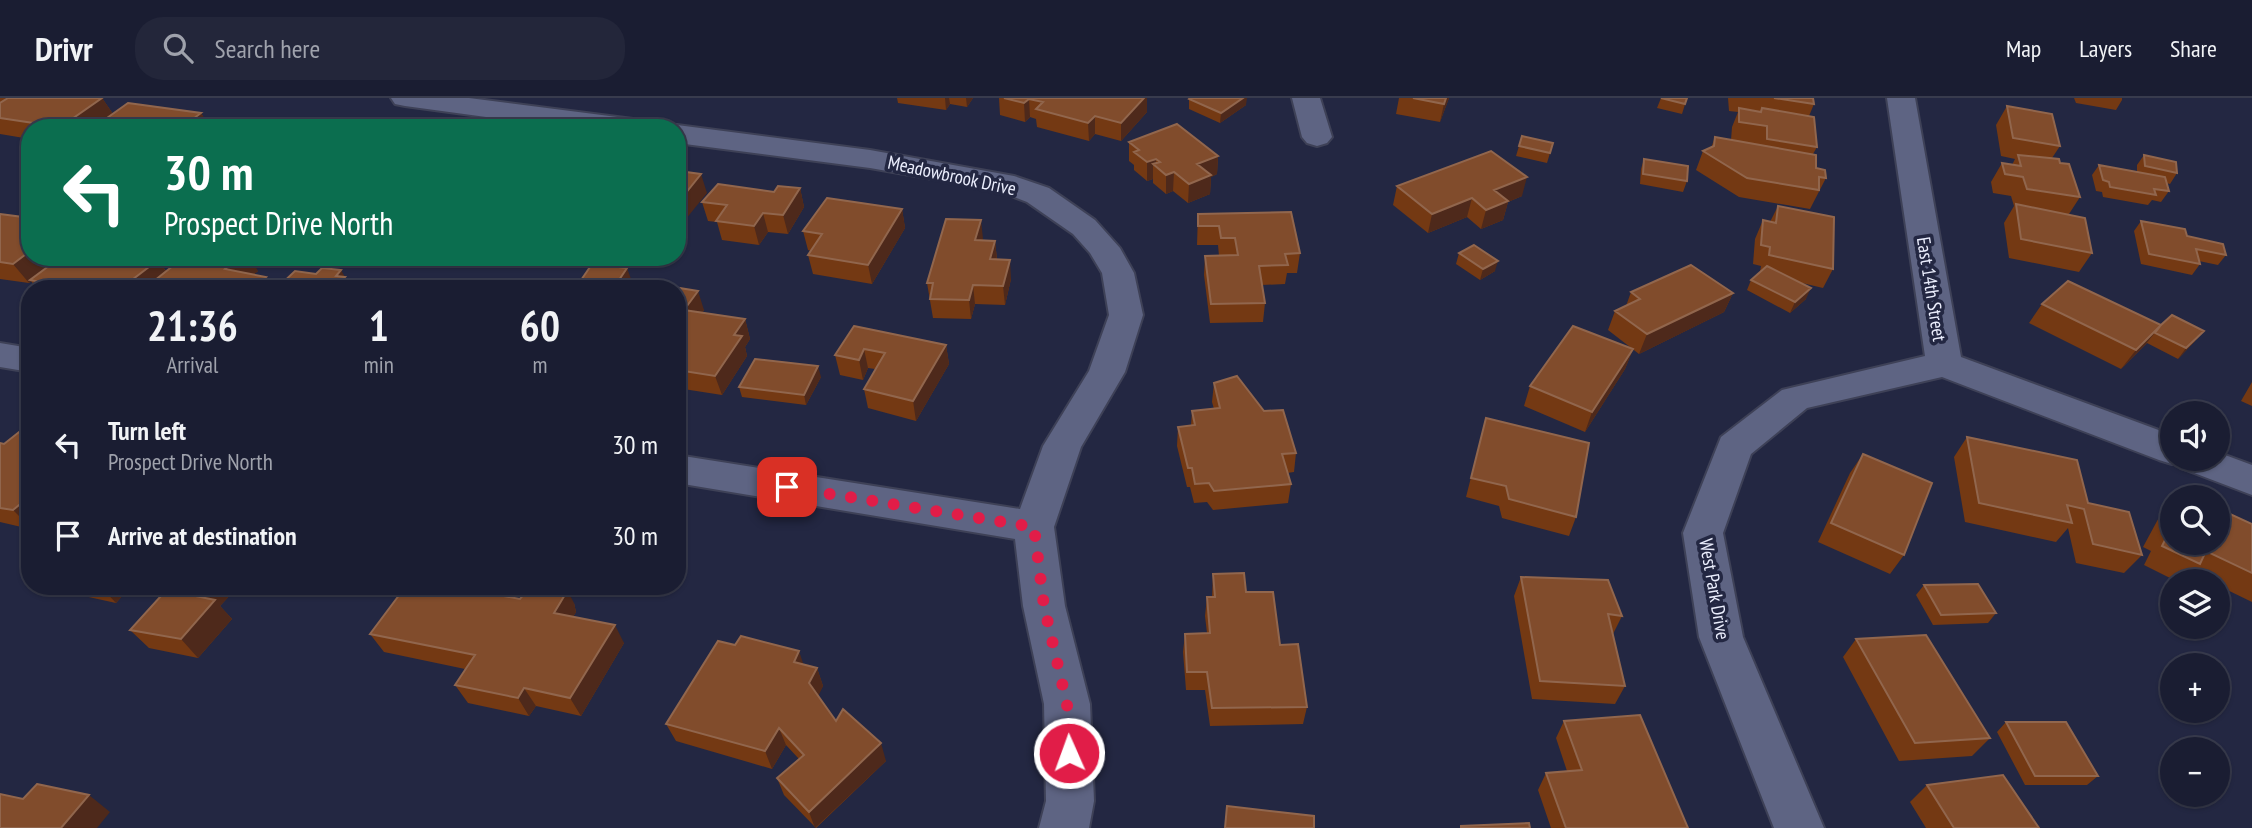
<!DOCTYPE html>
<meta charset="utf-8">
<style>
:root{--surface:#1a1d32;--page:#23263a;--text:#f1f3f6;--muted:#9fa2ac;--line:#383b4d}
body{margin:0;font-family:"PT Sans Narrow",sans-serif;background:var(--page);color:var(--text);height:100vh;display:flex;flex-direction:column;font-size:26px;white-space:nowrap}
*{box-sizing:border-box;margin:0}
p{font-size:23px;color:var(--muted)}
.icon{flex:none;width:38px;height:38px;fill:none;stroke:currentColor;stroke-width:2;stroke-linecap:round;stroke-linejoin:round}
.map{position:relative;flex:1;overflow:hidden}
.details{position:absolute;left:21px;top:182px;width:665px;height:315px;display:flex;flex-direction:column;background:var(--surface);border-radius:28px;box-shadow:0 2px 5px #0004,0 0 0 2px var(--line)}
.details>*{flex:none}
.top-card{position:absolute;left:21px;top:21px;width:665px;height:147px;border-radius:28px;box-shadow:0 2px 5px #0004,0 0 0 2px var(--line);background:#0b6e4f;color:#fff;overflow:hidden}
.buttons{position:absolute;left:2160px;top:303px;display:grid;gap:14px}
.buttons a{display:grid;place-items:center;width:70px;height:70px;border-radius:50%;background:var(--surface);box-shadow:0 2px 5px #0004,0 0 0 2px var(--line);font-size:35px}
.pin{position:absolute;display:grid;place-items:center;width:60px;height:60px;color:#fff;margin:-30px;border-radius:14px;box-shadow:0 4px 10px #0006}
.me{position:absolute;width:77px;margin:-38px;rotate:358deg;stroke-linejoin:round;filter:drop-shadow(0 0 5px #0008)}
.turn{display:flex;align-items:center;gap:24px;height:147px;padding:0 28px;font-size:32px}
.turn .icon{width:91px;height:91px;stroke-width:2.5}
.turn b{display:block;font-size:49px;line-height:60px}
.eta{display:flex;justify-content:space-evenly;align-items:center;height:119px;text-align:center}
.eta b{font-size:42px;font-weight:700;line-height:49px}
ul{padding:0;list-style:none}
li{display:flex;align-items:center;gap:21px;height:91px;padding:0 28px}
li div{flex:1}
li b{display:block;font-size:26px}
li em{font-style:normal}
header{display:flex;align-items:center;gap:42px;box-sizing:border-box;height:98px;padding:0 35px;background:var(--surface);border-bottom:2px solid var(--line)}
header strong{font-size:33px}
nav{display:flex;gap:38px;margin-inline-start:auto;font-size:24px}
.search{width:490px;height:63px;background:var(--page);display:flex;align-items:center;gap:18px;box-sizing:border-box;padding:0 24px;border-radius:28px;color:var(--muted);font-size:26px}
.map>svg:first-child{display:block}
</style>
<header>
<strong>Drivr</strong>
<div class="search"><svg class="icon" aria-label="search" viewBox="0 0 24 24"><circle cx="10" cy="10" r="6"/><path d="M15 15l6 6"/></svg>Search here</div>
<nav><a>Map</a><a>Layers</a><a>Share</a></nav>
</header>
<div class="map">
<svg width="2252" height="730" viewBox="0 0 2252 730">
<rect width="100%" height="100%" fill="#232742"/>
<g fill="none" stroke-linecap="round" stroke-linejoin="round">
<defs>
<path id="street" d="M391,0H469L633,21L643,24L647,30H566L405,8L395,6Z
M1292,0H1320L1332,39L1327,45L1317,48L1307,45L1302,39Z
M1887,0H1915L1961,259L2172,337V360H2217V354L2252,367V397L2181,370L2178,364L2172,366L2159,362L1942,279L1807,310L1751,356L1723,435L1743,539L1824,730H1774L1699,539L1683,435L1721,339L1782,292L1925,258Z
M677,27L870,52L1014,78L1049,90L1095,122L1120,150L1134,175L1143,217L1125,274L1081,349L1054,429L1065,508L1090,606L1094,703L1089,730H1039L1046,703L1044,606L1023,508L1015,441L677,385V357L1020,411L1043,348L1089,273L1109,217L1102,175L1090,155L1073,136L1027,104L996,92L870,70L677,45V30H667Z
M0,245L30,250V274L0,269Z"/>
</defs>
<use href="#street" stroke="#3e4157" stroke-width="4"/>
<use href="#street" fill="#5e6483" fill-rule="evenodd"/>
</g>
<path fill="#743913" d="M0,0H5L6,1L102,0L113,16L201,15L210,30H30V41L0,36Z
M897,0H973L967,9L950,6L946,12L898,5Z
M999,0H1147V14L1121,43L1095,36L1089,43L1037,29L1036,21L1030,19L1025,24L1000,17Z
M1399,0H1449L1440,24L1396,16Z
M1661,0H1687L1682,16L1657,10Z
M1728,0H1813L1814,6L1809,18L1817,49L1813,56L1816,70L1826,80L1810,111L1739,99L1696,72L1703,53L1711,50L1715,39L1731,42L1732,29L1738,14L1729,13Z
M2074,0H2122V2L2116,12L2076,5Z
M1189,1L1246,7L1220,25L1189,11Z
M2007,8L2060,48L2052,60L2060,65L2080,99L2069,116L2092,155L2079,174L2009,160L2004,125L2014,108L2011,98L1993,95L1991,84L2002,65L2012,67L2015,61L2001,58L1996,27Z
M1522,38L1553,45L1547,65L1516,58Z
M1129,44L1218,58L1217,76L1211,79L1210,96L1188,105L1173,93L1166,96L1153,85V81L1147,83L1134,72V67L1129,63Z
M2144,57L2177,75L2170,86L2166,85L2169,93L2161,104L2152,102L2148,107L2103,99L2102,94L2096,93L2092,77L2099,67L2137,74V67Z
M1644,61L1687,83L1683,94L1640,86L1641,71Z
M1397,88L1522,98L1508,104L1503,122L1481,131L1467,119L1428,135L1393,107Z
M800,90L804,109L788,136L768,134L759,147L722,142L717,124L708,123L702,104Z
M1778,108L1833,171L1823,190L1802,185L1806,201L1790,215L1747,192L1751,182L1760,174L1761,168L1753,166L1755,141L1763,122L1770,124Z
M902,111L905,130L872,186L813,176L808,157L811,153L808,152L803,133Z
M0,116L30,159L154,161L158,162L166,173H258L254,176L274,191H37L31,183L29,185L0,181Z
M1198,116L1300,155L1297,175H1287L1285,186L1262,187L1265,205L1263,224L1210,225L1204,177L1205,158H1219L1218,147H1197Z
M2141,123L2187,138L2226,157L2218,167L2199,163L2200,166L2192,177L2141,166L2134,133Z
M983,141L982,142L995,143L997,161L1011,181L1005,207L975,206L971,221L933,220L927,185Z
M1459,155L1495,173L1480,182L1456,166Z
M677,191L704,212L702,215L745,221L750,241L745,249L747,258L722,297L677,290Z
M1631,194L1733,195L1724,214L1639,256L1608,232L1615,213L1626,208Z
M2042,206L2195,243L2178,261L2147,245L2121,271L2029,225Z
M854,228L946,247L949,266L916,323L868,310L864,291L875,271L868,270L863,282L840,277L835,257Z
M1633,251L1625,271L1585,334L1524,308L1530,288Z
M821,279L806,307L742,299L739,289Z
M2252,284V308L2241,303Z
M1214,285L1296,355L1294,374L1287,375L1291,386L1288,405L1213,412L1207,404L1194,405L1190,389H1187L1177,348L1178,329L1191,327L1192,313L1214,311L1212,304Z
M1486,320L1576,419L1569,438L1502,420L1499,408L1466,399Z
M30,327V431L0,424V345L4,346Z
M1967,339L2088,405L2142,457L2124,475L2076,465L2068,430L2056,444L1965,424L1954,359Z
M1863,356L1904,457L1890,476L1818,444L1850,375Z
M2172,402V444L2252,426V504L2217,487V483H2209L2192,474L2183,483H2176L2144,467L2151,453L2143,449L2163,412Z
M1213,476L1246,494L1280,547L1307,609L1303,626L1210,628L1205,592H1186L1183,554L1185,536L1207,535L1205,518L1207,499H1212Z
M1521,479L1622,518L1613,536L1625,588L1615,606L1532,601L1514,498Z
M1924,487L1996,515L1988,525L1933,527L1916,497Z
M74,488H131L116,505L84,498Z
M170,488H262L254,498L233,494L220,508L232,521L198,560L149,550L130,532Z
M491,492L489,495L520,501L574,505L576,514L573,519L624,545L581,618L536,608L529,618L468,605L455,587L465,571L384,554L370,536Z
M1856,541L1990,640L1972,658L1899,663L1843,559Z
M804,566L817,570L823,588L818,597L836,623L886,663L816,730L784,697L777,680L799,661L786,647L772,671L676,643L666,626Z
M1564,623L1688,730H1551L1538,692L1546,675L1567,673L1556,640Z
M2006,624L2098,678L2087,687H2025L1997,634Z
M1927,687L2039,730H1926L1910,704Z"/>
<path fill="#4e291b" d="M102,0L115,19L99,30H59Z
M945,0H949L950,6L946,12Z
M966,0H973L967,9Z
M1144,0H1147V14L1121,43V25Z
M1243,0H1247L1246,7L1220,25L1221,15Z
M1446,0H1449L1440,24L1444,6Z
M1029,1L1030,19L1025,24L1024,5Z
M201,15L210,30H181Z
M1095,18V36L1089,43L1088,25Z
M1218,58L1217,76L1211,79L1210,96L1188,105L1189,86L1197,66Z
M1156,61V68L1153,66V81L1147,83V64Z
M1174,74L1173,93L1166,96V77Z
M701,76L707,95L677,132V106Z
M1527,79L1522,98L1508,104L1503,122L1481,131L1486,112L1494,92Z
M800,90L804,109L788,136L783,117Z
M1472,100L1467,119L1428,135L1432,116Z
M902,111L905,130L872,186L868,167Z
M763,115L768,134L759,147L754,128Z
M981,122L983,141L977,161L975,142Z
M995,143L997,162L990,161Z
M30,153V159H62L30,182L31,183L29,185L13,166Z
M239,159H250L258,173L238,190L225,171Z
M158,162L171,181L159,191H120Z
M1010,162L1011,181L1005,207L1003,188Z
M1498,163L1495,173L1480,182L1483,171Z
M627,170L631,181L624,191H613Z
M341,172L345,179L352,191H334L336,178Z
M266,179L274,191H252Z
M77,186L81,191H72L71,190Z
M973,187L975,206L971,221L969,202Z
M1811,190L1806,201L1790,215L1795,204Z
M698,193L704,212L690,231L684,212Z
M1733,195L1724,214L1639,256L1647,236Z
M745,221L750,241L745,249L747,258L722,297L715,278L734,237Z
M2161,227L2145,247L2121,271L2136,252Z
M2204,233L2195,243L2178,261L2186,250Z
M946,247L949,266L916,323L913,303Z
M864,251L868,270L863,282L859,262Z
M1633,251L1625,271L1585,334L1592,314Z
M818,268L821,279L806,307L804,297Z
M30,398V429L13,412Z
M100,488H131L116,505Z
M205,488H228L233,494L220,508L232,521L198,560L181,541L195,498Z
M246,488H262L254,498Z
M469,488H489L491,492L479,509L467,491Z
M565,488L574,505L576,514L564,534L554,515Z
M615,527L624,545L581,618L570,600Z
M799,553L805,571L794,564Z
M817,570L823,588L816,603L809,585Z
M524,590L536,608L529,618L518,600Z
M779,630L786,647L772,671L765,653Z
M881,645L886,663L815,730L809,714Z
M89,697L110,714L97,730H61Z"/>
<path fill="#814c2c" stroke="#91664d" stroke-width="2" d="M8,0H102L59,30H36L40,26L0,20V5Z
M1004,0H1144L1121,25L1095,18L1088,25L1036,11L1043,4L1029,1L1024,5Z
M1190,0H1243L1221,15L1189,1Z
M1413,0H1446L1444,6Z
M1661,0H1687L1685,6Z
M1774,0H1813L1814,6Z
M128,5L201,15L181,30H93Z
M2007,8L2052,16L2060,48L2013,40Z
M1739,10L1761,14L1762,10L1814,19L1817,49L1767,41V28L1739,24Z
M230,20L294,30H218Z
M1177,26L1218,58L1197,66L1211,77L1189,86L1174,74L1166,77L1153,66L1160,64L1156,61L1147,64L1134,54L1139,52L1129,44Z
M1522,38L1553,45L1550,55L1519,48Z
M1715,39L1816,57V70L1825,72L1826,80L1819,79V92L1747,80L1703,53L1714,48Z
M1491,53L1527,79L1494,92L1508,103L1486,112L1472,100L1432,116L1397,88Z
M2018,57L2059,61L2060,65L2069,66L2080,99L2027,91L2023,79L2005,76L2002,65L2021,68Z
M2144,57L2176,64L2177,75L2145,68Z
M1644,61L1688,68L1687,83L1643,76Z
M677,67L683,68L679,73L701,76L677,106Z
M2099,67L2165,79L2169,93L2154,91L2156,97L2110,89L2109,84L2103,82Z
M718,86L774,94L778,88L800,90L783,117L763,115L754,128L716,123L727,107L702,104Z
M827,100L902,111L868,167L808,157L822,136L803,133Z
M2016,106L2085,120L2092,155L2021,141Z
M1778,108L1834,119L1833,171L1769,157L1770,149L1761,147L1763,122L1776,125Z
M1291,114L1300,155L1285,156L1288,167L1259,168L1265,205L1211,206L1205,158L1238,157L1235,140H1221L1219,128H1198V116Z
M0,116L30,120V153L13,166L0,164Z
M946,121L981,122L975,142L995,143L990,161L1010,162L1003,188L973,187L969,202L930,201L933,185H927Z
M2141,123L2185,131L2187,138L2223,146L2226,157L2196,151L2200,166L2149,156Z
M1474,147L1498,163L1483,171L1459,155Z
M61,159H120L129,161L132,159H144L158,162L120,191H101L77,186L71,190L30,182Z
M184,159L206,160L207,159H239L225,171L266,179L252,191H144Z
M592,166L627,170L613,191H575Z
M1691,167L1733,195L1647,236L1615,213L1640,201L1631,194Z
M1767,168L1811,190L1795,204L1751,182Z
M322,170L341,172L336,178L345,179L334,190L335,191H276L295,173L316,176Z
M2068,183L2161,227L2136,252L2042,206Z
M643,184L698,193L684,212L745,221L734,237L742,238L715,278L677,272V191H637Z
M2172,217L2204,233L2186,250L2155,235L2161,227Z
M854,228L946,247L913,303L864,291L885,255L864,251L859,262L835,257Z
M1573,228L1633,251L1592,314L1530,288Z
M755,261L818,268L804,297L739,289Z
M1237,278L1264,313L1283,312L1296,355L1282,356L1291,386L1214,393L1209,385L1195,386L1192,370H1188L1178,329L1195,327L1192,313L1220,310L1214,285Z
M1486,320L1589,345L1576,419L1509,401L1506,388L1471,380Z
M28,327H30V398L13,412L0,410V345L4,346Z
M1967,339L2077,362L2088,405L2129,414L2142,457L2093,446L2084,411L2067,407L2072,425L1979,405Z
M1863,356L1932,385L1904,457L1831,425Z
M2181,393L2193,399H2177Z
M2172,410V444H2217V410L2252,426V475L2206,453L2200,466L2162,448L2169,434L2161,430Z
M1244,475L1246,494H1273L1280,547L1298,546L1307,609L1212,610L1207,574H1187L1185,536L1210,535L1207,499H1215L1213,476Z
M1521,479L1608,482L1622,518L1608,516L1625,588L1540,583Z
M1978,486L1996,515L1941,517L1924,487Z
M170,488H205L195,498L215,502L181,541L130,532Z
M406,488H469L467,491L520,501L529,490L531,488H565L566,495L554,515L615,527L570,600L524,590L518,600L455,587L475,557L370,536Z
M1926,537L1990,640L1915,645L1856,541Z
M741,538L799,553L794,564L817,570L809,585L836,623L843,611L881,645L809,714L777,680L804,657L779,630L765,653L666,626L718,543L735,547Z
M1640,617L1688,730H1566L1546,675L1582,672L1564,623Z
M2006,624H2066L2098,678H2035Z
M2003,677L2039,730H1954L1927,687Z
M37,686L89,697L61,730H0V696L23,701Z
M1227,708L1314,718V730H1225Z
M1529,725L1530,730H1461V728Z"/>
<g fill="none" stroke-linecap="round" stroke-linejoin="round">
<path stroke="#e11d48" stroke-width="12" stroke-dasharray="0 21.6" d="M787,389L1034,429L1044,508L1067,606L1069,655"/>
</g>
<g text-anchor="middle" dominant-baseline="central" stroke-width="7" stroke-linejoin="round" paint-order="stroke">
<g font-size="19" fill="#ebeefd" stroke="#232742">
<text transform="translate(952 77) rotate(12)">Meadowbrook Drive</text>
<text transform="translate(1932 191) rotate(81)">East 14th Street</text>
<text transform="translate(1715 491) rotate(80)">West Park Drive</text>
</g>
</g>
</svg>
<div class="buttons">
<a><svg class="icon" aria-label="sound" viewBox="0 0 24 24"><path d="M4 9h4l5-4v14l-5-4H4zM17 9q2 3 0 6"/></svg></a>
<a><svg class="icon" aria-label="search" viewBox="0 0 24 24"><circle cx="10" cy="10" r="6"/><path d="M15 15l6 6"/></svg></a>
<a><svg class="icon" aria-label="layers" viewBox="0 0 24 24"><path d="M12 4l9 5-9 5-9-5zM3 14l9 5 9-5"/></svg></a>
<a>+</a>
<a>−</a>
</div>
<div class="pin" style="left:787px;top:389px;background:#d93025"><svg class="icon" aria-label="arrive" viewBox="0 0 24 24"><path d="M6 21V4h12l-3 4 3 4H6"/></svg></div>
<svg class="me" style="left:1069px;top:655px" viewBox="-20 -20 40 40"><circle r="17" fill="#e11d48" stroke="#fff" stroke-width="3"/><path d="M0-11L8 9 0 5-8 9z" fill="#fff"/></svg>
<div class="top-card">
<div class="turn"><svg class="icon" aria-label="left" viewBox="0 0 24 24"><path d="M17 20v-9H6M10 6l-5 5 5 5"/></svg><div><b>30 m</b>Prospect Drive North</div></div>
</div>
<section class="details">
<div class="eta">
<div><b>21:36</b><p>Arrival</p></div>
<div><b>1</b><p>min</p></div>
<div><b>60</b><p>m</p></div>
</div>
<ul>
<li><svg class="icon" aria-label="left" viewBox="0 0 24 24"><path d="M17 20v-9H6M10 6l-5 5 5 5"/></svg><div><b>Turn left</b><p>Prospect Drive North</p></div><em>30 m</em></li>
<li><svg class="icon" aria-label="arrive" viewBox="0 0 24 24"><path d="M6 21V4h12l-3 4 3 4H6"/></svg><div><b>Arrive at destination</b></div><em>30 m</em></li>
</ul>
</section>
</div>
